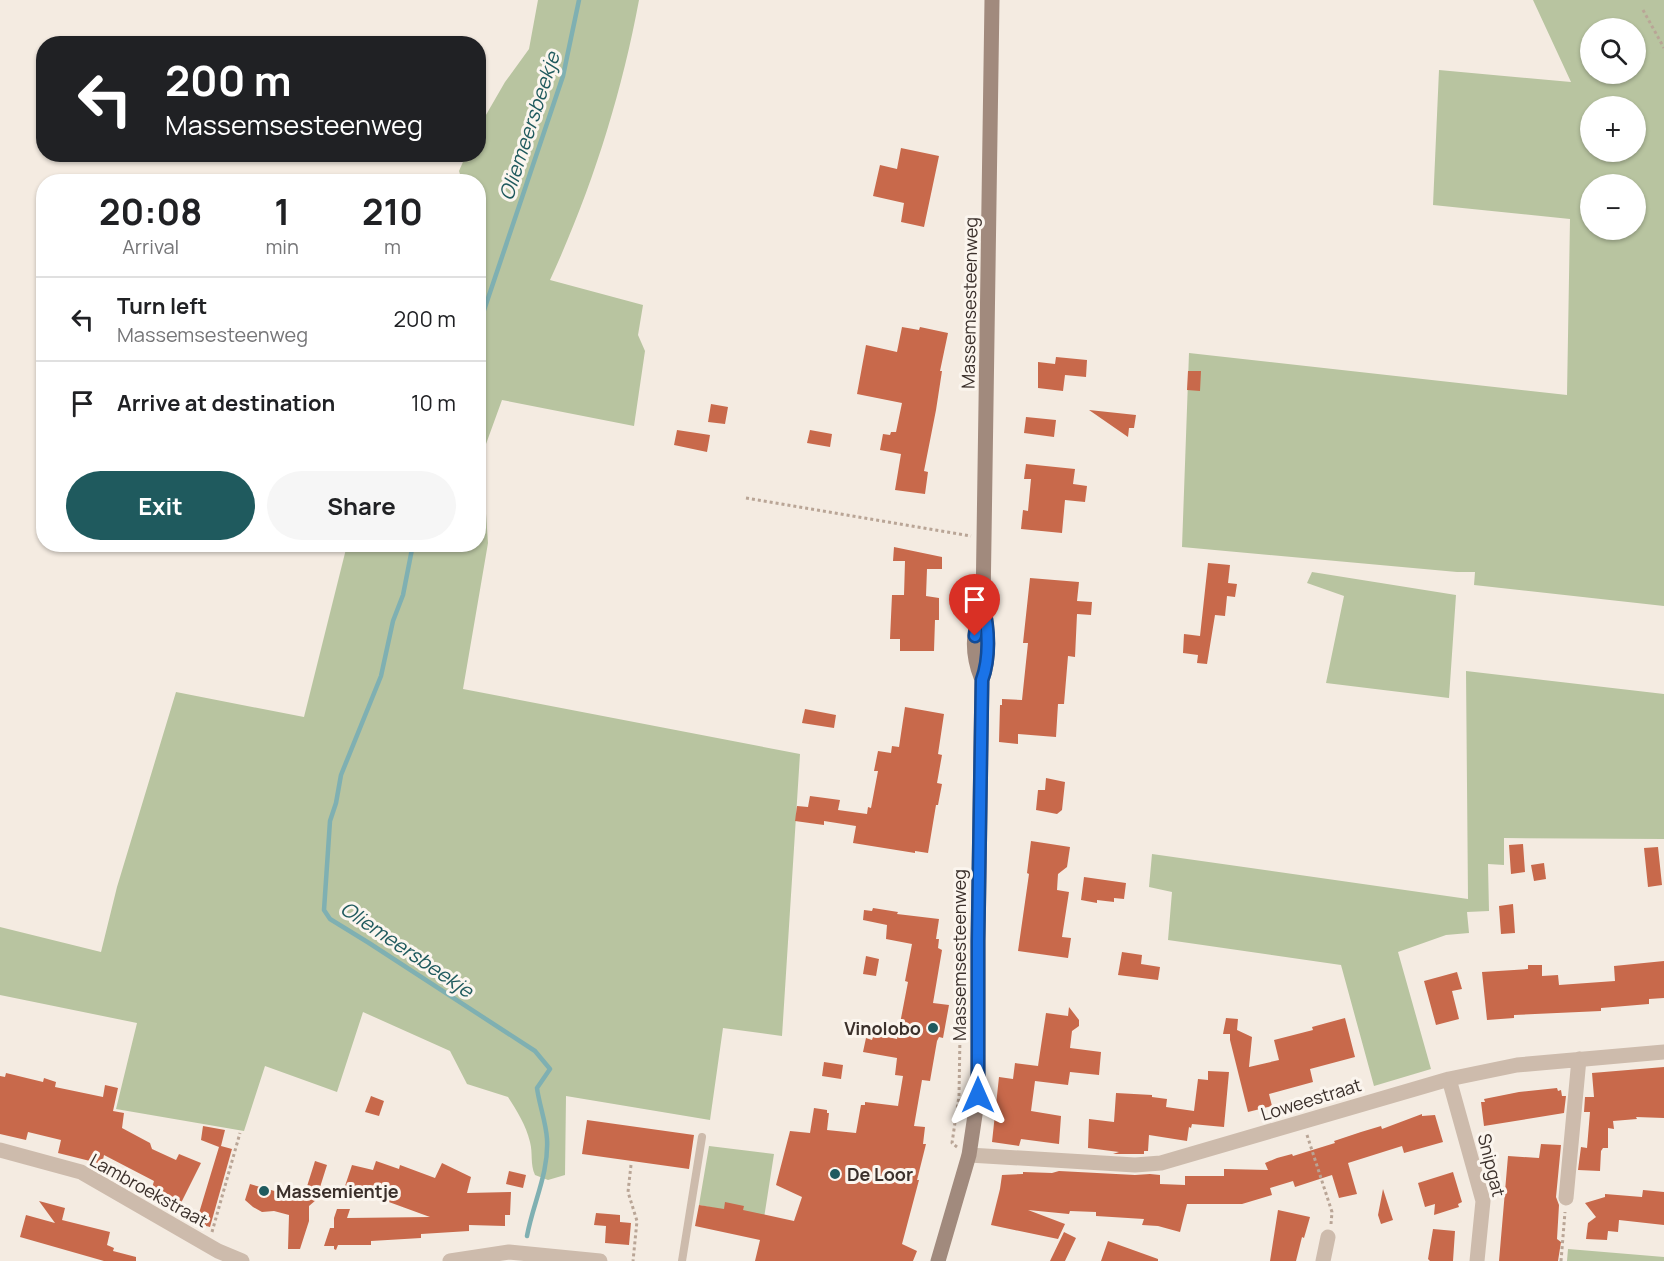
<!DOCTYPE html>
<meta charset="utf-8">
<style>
:root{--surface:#fff;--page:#f6f6f6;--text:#202124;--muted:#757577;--line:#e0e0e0;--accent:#1f5a5e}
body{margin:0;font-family:Manrope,sans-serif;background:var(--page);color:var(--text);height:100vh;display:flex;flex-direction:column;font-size:22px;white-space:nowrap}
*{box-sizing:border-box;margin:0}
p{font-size:20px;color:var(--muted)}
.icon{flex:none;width:33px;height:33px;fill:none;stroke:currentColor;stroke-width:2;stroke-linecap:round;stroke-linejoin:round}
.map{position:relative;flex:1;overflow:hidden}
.side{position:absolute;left:36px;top:174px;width:450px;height:378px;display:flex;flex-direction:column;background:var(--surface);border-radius:24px;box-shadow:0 2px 4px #0004}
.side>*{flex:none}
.banner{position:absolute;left:36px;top:36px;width:450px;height:126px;border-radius:24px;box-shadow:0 2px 4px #0004;background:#202124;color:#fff;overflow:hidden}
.controls{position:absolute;left:1580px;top:18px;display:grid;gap:12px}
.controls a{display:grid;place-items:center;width:66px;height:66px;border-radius:50%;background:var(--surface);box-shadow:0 2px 4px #0004;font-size:30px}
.pin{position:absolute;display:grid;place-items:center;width:51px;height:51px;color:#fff;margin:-62px -26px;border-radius:50% 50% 50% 0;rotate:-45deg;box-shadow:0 0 6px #0007}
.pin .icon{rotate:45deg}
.me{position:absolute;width:66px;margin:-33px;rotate:0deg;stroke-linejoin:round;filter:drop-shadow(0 0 4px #0008)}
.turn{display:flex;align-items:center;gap:21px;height:126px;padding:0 30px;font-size:27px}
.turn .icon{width:78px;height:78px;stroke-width:2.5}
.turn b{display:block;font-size:42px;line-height:51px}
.eta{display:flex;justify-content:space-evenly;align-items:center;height:102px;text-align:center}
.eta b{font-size:36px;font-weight:700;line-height:42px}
.action{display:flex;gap:12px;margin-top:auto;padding:12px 30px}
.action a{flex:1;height:69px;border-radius:36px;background:var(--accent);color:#fff;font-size:24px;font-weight:700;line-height:69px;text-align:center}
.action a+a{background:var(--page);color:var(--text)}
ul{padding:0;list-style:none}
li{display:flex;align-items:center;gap:18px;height:84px;padding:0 30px;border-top:2px solid var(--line)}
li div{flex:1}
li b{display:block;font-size:22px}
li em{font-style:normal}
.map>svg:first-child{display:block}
</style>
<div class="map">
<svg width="1664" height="1261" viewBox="0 0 1664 1261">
<rect width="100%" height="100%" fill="#f4ebe1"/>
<path fill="#b8c4a0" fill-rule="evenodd" d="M538,0H639C621,97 591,191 550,280L643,305L638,335L645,351L634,426L502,400L482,455L488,543L463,689L800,754L782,1036L723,1028L710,1120L566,1096L565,1175L548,1180L535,1175C530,1164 533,1153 530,1142C526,1125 517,1111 508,1097L467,1084L450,1051L363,1012L337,1092L265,1066L244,1131L116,1109L137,1023L0,995V927L101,952L117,887L176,692L304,717L347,545L478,544V182L462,181L459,171L466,155L478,154L479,127L505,82L529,49Z
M1533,0H1664V606L1474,585L1475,572H1457L1182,547L1189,353L1567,395L1570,219L1433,205L1439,70L1571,82ZM1590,28H1635V74H1590ZM1590,106H1635V152H1590ZM1590,184H1635V230H1590Z
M1312,572L1456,595L1449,698L1326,683L1344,596L1307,583Z
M1466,671L1664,694V839L1504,838V865L1488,864L1489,911L1467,912L1469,933L1446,935L1398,952L1431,1069L1374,1086L1341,965L1168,940L1172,892L1149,887L1152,854L1468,899Z
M709,1146L774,1154L764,1218L699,1205Z
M1568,1249L1664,1257V1261H1567Z"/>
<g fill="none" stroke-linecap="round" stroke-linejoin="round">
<path stroke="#7fb0b2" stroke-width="4.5" d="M478,328L563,76L579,0
M413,544L403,595L393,621L381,676L341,775L336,803L330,821L324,910L330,919L369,943L535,1051L550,1069L537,1088C539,1104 546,1122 547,1139C549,1173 533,1203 527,1236"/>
</g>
<path fill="#c8694b" d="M901,148L939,156L924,227L901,222L904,203L873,196L880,165L897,169Z
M902,327L919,330L920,327L948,333L940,371H942L936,410L924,471L928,472L925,494L895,490L901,454L880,450L883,434L890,435L891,432H896L902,403L857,394L866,345L897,352Z
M1056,357L1087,360L1086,377L1065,375L1063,391L1038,388V362L1055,364Z
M1188,371H1201L1200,391L1187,390Z
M711,404L728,407L725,424L708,422Z
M1089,410L1136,415L1134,428H1129L1128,437Z
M1026,417L1056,420L1054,437L1024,433Z
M677,430L710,435L707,452L674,445Z
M810,430L832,434L830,447L807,443Z
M1026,464L1075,469L1073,484L1087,486L1085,502L1065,500L1062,533L1021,529L1023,510L1028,511L1031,479H1024Z
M894,547L942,557V569H927L926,596L939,598V620H935L934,651H900V639H890L892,595H904L905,561H893Z
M1208,563L1230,565L1228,583L1237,584L1235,597L1227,596L1225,616L1215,615L1207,664L1197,663L1198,655L1183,653L1184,634L1200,636Z
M1030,578L1079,582L1077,601L1092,602L1091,615L1077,614L1075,657L1068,656L1064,704H1058L1056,737L1018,734V744L999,742L1000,705H1002V699L1022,700L1028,643H1023Z
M905,707L944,714L938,754L942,755L937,783L942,784L938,805H936L928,853L915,851V853L853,843L856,826L824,821V825L795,821L797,806L808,807L810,796L840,800L838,810L867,814L868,807L871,808L878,771H874L878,751L891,753L892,746L899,747Z
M805,709L836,715L834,728L802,723Z
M1046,778L1065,782L1062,810L1057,814L1036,810L1038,790H1045Z
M1031,841L1070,847L1067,867L1058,874L1057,890L1069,892L1062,937L1071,938L1068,958L1018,951L1029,874L1027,873Z
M1523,844L1525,872L1511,874L1509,845Z
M1658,847L1662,885L1648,887L1644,848Z
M1544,863L1546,879L1534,881L1531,865Z
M1084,877L1126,883L1124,899L1114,898V902L1097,900V903L1081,900Z
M1513,904L1515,933L1501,934L1499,906Z
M873,908L898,912L897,914L939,919L936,939H939L938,948L942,950L933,1003L949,1005L943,1038L939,1037L937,1041L930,1081L922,1080L914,1126L925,1127L923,1144H926L917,1180H919L902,1244L917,1251L913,1261H755L760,1240L695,1226L699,1205L724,1209L725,1202L744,1206L743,1210L794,1221L802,1197L776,1185L790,1131L810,1133L814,1108L827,1110V1113H829L827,1130L856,1133L861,1105H865V1102L898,1106L903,1076L895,1075L897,1058L863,1052L866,1038L872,1040L874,1034L897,1039L908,982L905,981L912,944L886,939L887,925L863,920L864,910L872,911Z
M1122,952L1142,955L1141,964L1160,967L1158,980L1118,975Z
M866,956L879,959L876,976L863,974Z
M1664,961V998L1649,999V1004L1601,1008V1011L1514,1015V1018L1487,1020L1482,972L1528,969V965H1542V976L1558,975L1559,985L1615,981L1614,966Z
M1457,972L1462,989L1452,991L1459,1019L1436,1025L1424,981Z
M1069,1007L1079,1020V1026L1072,1031L1070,1048L1101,1052L1099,1075L1070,1072L1068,1085L1035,1081L1031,1111L1061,1116L1059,1144L1021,1139L1019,1146L992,1142L999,1077L1013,1079L1015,1063L1038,1066L1046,1013L1068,1016Z
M1226,1018L1238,1019L1237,1030L1252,1037L1249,1067L1279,1060L1274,1040L1313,1030L1312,1027L1345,1018L1355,1057L1310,1069L1313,1082L1269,1094L1272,1106L1248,1112L1230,1040V1034H1223Z
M824,1062L843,1065L841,1079L822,1076Z
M1664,1067V1118L1636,1117L1637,1119L1613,1121L1614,1129L1608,1128V1148H1603L1601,1151L1600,1171L1578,1170L1581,1147L1587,1148L1590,1112H1584L1585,1097H1594L1592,1073Z
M1208,1071L1229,1072L1224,1127L1192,1124L1191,1128L1189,1127L1187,1141L1149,1135L1148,1151H1144V1154H1113L1119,1152L1088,1148L1089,1119L1114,1122L1116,1093L1152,1095V1097L1167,1099L1166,1107L1194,1111L1198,1079L1208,1080Z
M6,1073L43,1082L44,1078L56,1082L55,1087L103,1097L105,1085L118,1088L113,1111L124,1113L122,1128L150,1143L152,1149L176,1160L179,1154L201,1163L178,1209L150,1195L154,1181L104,1155L102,1164L58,1153L61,1140L28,1132L26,1140L0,1134V1076L5,1077Z
M1557,1088L1558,1091L1561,1090L1562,1096H1566L1564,1113L1484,1126L1481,1102H1485L1484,1099L1519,1092Z
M371,1096L384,1101L379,1116L365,1112Z
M1422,1114V1116L1435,1115L1443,1142L1404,1153L1402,1146L1348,1163L1357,1194L1339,1198L1332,1175L1295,1187L1293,1181L1270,1188L1272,1195L1242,1204H1187L1180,1232L1158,1226L1142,1225L1144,1219L1096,1216V1212L1070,1211L1069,1214L1028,1210L1065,1224L1058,1239L991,1225L1000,1189L1002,1175L1023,1174V1172L1052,1173L1059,1171L1135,1175L1150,1174L1160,1175V1184L1185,1185V1176H1224V1169L1268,1170L1265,1163L1277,1158L1292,1154L1293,1156L1335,1143L1334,1141L1361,1132L1381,1126L1382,1129Z
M587,1120L694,1135L689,1169L582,1154Z
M203,1126L225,1130L221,1146L232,1149L210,1227L196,1223L219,1147L201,1140Z
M1541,1144L1561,1145L1556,1197L1559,1205L1557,1239L1561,1242L1558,1261H1499L1508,1156L1539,1158Z
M315,1161L327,1165L316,1200L309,1206V1221L300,1249H288L289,1215L274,1211L262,1212L253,1207L245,1200L250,1184L303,1199Z
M376,1161L399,1169L400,1165L435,1178L442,1163L471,1177L467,1193L511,1192L510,1215H505V1226L469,1225V1231L421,1234V1238L371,1241V1245H338L336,1250L334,1249V1246H324L330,1228H334V1218L337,1209H350L347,1218L430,1217L345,1186L352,1165L373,1170Z
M509,1171L526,1175L523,1188L506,1184Z
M1453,1172L1462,1202L1458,1204L1459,1207L1434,1215L1435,1204L1425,1207L1418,1183Z
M1383,1189L1393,1220L1381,1224L1378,1215Z
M1643,1190L1664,1192V1225L1619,1220L1618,1232L1608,1231L1607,1240L1586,1239L1588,1223L1596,1217L1585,1203L1605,1197V1194L1642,1197Z
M39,1201L65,1208L62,1220L110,1232L107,1245L114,1248L113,1251L136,1257V1261H104L20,1237L26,1215L55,1223Z
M1278,1210L1310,1217L1304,1238L1302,1237L1296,1261H1270Z
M596,1213L620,1215V1222L631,1223L629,1245L605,1243L606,1226L594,1225Z
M1433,1229L1455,1231L1453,1261H1430L1428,1259Z
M1064,1232L1076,1238L1065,1261H1050Z
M1108,1241L1158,1259V1261H1101Z"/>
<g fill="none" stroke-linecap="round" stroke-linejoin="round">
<path stroke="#b9a596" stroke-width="3" stroke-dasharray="3 3" stroke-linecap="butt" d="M1643,10L1664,48
M746,498L971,536
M1307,1135L1332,1212L1331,1224
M957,1147L952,1143L959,1096L960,1034L962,1031
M631,1165L628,1192L637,1221L633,1261
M212,1232L240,1133
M1561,1261L1565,1212"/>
<path stroke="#cdbbac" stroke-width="8" d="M682,1261L702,1137"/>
<path stroke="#cdbbac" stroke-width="15" d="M1449,1079L1483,1201L1477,1261
M0,1150L81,1172L218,1251L242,1261
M969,1155L1135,1165L1161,1163L1449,1079L1517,1065L1664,1052
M1566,1198L1579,1059
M450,1261L509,1252L600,1261
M1323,1261L1328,1237"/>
<path stroke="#a18a7d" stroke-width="15" d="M981,677C972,654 972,630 983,607
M938,1261L969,1155L978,1095V941L982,680C990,658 989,629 983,606L992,0"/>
</g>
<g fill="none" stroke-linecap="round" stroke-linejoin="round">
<defs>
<path id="route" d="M975,636L977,620L983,606C989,629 990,658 982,680L978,941V1095"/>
</defs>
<use href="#route" stroke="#114b97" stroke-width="15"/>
<use href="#route" stroke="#1a73e8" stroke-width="10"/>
</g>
<g fill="#1f5a5e" stroke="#fbf5ee" stroke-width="2">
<circle cx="933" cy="1028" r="6"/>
<circle cx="835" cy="1174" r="6"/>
<circle cx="264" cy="1191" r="6"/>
</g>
<g text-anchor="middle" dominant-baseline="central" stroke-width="6" stroke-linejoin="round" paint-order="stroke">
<g font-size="18" fill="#3b302b" stroke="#fbf5ee">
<text transform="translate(969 303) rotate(-89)">Massemsesteenweg</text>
<text transform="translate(959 955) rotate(-90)">Massemsesteenweg</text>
<text transform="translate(1311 1099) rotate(-17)">Loweestraat</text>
<text transform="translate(1492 1165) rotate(76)">Snipgat</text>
<text transform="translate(149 1190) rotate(29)">Lambroekstraat</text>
</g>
<g font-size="18" font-weight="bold" fill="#3b302b" stroke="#fbf5ee" text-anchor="start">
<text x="921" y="1028" text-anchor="end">Vinolobo</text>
<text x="847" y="1174">De Loor</text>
<text x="276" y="1191">Massemientje</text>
</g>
<g font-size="20" font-style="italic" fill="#1f5a5e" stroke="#fbf5ee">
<text transform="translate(529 126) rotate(-72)">Oliemeersbeekje</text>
<text transform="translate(407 949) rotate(34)">Oliemeersbeekje</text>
</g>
</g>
</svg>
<div class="controls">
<a><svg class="icon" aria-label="search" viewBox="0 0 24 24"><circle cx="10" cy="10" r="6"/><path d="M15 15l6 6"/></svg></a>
<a>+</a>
<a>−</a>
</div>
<div class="pin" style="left:975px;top:636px;background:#d93025"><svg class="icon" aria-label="arrive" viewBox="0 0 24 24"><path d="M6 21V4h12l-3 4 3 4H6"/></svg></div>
<svg class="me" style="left:978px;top:1095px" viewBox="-20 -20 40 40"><path d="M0-17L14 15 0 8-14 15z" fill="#1a73e8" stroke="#fff" stroke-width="4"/></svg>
<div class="banner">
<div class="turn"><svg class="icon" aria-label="left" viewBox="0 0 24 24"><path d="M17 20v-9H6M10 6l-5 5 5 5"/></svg><div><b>200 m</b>Massemsesteenweg</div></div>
</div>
<section class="side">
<div class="eta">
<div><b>20:08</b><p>Arrival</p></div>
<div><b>1</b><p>min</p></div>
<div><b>210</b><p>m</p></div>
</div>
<ul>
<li><svg class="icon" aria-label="left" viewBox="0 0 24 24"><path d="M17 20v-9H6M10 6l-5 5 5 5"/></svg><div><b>Turn left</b><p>Massemsesteenweg</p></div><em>200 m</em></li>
<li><svg class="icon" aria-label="arrive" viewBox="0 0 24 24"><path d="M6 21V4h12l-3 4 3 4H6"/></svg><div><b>Arrive at destination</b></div><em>10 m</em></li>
</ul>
<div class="action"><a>Exit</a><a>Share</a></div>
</section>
</div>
